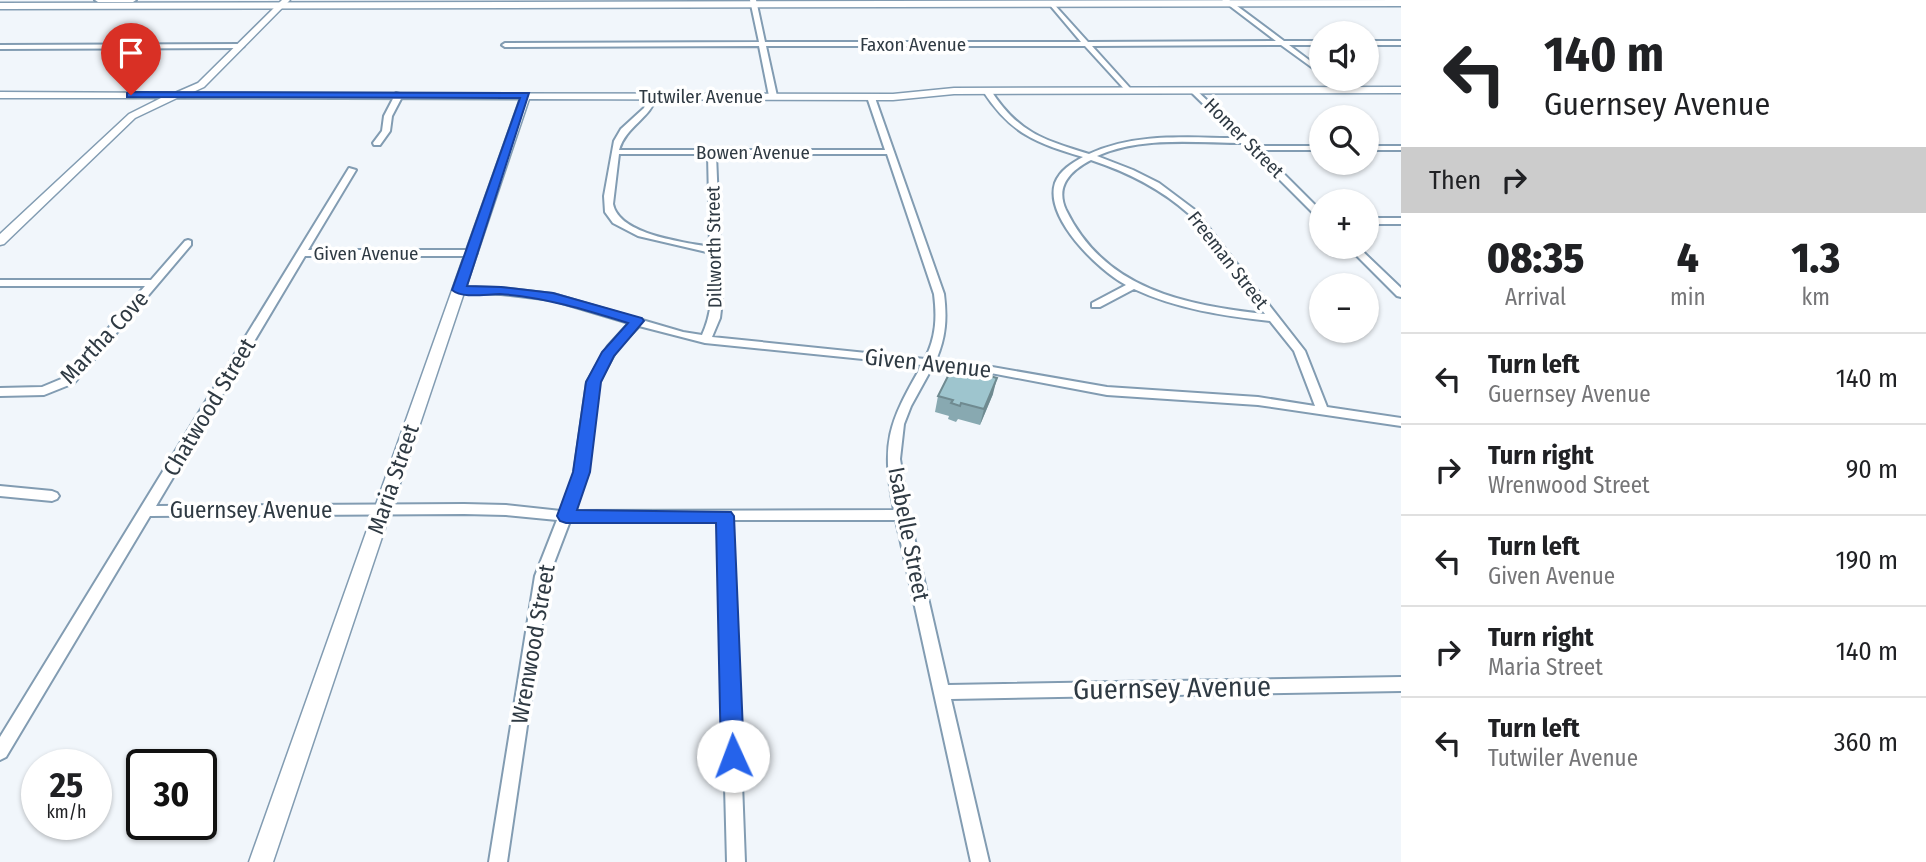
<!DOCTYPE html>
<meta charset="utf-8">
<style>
:root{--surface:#fff;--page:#f6f6f6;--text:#202124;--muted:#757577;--line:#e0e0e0}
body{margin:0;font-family:"Fira Sans Condensed",sans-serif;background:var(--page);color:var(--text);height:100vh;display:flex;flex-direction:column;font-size:26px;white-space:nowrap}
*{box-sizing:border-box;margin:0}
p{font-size:23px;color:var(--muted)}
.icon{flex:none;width:38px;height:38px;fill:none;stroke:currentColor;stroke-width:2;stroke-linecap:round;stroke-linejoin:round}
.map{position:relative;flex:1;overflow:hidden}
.side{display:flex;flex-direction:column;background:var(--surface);width:525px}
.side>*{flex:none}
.hud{background:#fff;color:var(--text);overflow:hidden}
.buttons{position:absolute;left:1309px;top:21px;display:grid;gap:14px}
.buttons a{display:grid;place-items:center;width:70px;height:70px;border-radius:50%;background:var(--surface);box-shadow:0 2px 5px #0004;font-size:35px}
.speed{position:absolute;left:21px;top:749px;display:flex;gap:14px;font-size:35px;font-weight:700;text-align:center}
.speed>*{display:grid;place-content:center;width:91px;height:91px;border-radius:50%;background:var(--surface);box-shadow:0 2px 5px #0004;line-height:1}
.speed small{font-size:18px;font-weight:400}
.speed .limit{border:4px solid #111;border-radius:10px;background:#fff;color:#111}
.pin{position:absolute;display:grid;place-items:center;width:60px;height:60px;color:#fff;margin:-72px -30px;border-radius:50% 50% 50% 0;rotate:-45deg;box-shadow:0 0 7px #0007}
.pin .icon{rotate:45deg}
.me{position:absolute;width:77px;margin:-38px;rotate:358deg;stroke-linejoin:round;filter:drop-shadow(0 0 5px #0008)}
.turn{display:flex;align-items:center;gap:24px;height:147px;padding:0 28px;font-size:32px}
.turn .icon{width:91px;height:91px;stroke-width:2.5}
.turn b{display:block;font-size:49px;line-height:60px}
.then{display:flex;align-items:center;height:66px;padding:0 28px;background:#0003;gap:14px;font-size:26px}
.eta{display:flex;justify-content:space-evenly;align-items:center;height:119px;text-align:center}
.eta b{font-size:42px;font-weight:800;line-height:49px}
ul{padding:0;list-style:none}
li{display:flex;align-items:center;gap:21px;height:91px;padding:0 28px;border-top:2px solid var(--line)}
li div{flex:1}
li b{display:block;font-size:26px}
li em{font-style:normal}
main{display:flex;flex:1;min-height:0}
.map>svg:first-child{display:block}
</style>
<main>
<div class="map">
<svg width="1401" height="862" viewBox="0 0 1401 862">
<rect width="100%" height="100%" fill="#f1f6fb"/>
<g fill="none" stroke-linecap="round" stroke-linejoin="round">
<defs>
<path id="street" d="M95,0H136L133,2H98Z
M750,0H756L765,42H1081L1049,4L1051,1L1088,42L1276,41L1222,0H1229L1284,41H1321V45H1289L1321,69V74L1281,45L1092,46L1130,88V92H1127L1085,46H766L777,96L773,98L769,96L759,46L505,47L502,45L505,43L759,42Z
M1367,41H1401V45H1367Z
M0,45L241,44L244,46L241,48L0,49Z
M1326,79H1334L1349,90L1342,92Z
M984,89H990C1017,132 1043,140 1089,154C1136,132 1189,138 1238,138L1192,93L1191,91L1195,89L1255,146H1321V150H1260L1321,211V219L1318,218L1243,143C1195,143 1142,136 1097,156L1133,170L1159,183L1195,210L1305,351L1327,407L1401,418V426L1258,405L1107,395L975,370L933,366L911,406L904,424L900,459L909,515L948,685L1401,677V691L951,699L989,862H971L896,520H732L745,862H727L718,520L570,521L549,576L507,862H489L535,576L557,520L506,515L464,514L150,516L6,757L0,760V737L349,168L356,170L308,250H472L477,253L472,256H305L156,506L464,504L506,505L561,511L573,481L587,382L608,346L629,323L552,300L501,294L459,293L454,290L459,287L501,288L553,294L683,332L702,335C715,307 711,283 711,253L638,236L613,223L605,212L604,196L614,141L621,129L644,108L649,96L653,94L657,96C650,119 626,126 619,150H885L867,97L874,95L944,294C947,318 946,337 936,360L975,364L1107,387L1258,397L1315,406L1294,351L1270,321C1224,316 1177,309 1134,289L1100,307H1092V303L1126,285C1098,270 1044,218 1055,183C1060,170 1072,163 1083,157C1036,143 1011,134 983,91ZM619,154H708L710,247C684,242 619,235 613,204ZM716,154H887L934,294C937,318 936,337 925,359L712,337L720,318L722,301ZM1091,160C1127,172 1160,188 1189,214L1265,314C1185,305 1105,290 1066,210C1055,186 1070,171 1091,160ZM639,326L705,343L922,365C888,424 881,442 894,510L574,511L585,481L599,382L617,349Z
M396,93L403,95L392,116L390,131L380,145H374L373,143L382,131L384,116Z
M1367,146H1401V150H1367Z
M1367,218H1401V224H1367Z
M188,240L191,241V245L74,383L44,395L0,396V388L42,387L66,377L145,286H0V280H151L185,241Z
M1348,247H1358L1401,288V297L1397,296Z
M0,486L52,491L57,493L59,496L57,499L52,501L0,496Z"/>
<path id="secondary" d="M282,0H290L204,87L191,93L893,94L954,88L1401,87V93L954,94L893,100L529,99L273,862H249L520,99L177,98L135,118L4,244L0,245V234L129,114L161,98H0V92L175,93L198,83Z"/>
<path id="primary" d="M1401,0V6L0,9V3Z"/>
</defs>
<use href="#street" stroke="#829cb2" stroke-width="4"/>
<use href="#secondary" stroke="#829cb2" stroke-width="3"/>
<use href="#primary" stroke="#829cb2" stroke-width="3"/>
<use href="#street" fill="#fff" fill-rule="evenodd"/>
<use href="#secondary" fill="#fff" fill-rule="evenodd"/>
<use href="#primary" fill="#fff" fill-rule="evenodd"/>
</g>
<path fill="#88a9b1" d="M973,371L993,394L980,425L958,419L956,422L948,419L949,416L935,412L938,396Z"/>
<path fill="#6f8a90" d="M997,378L993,394L980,425L984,409Z"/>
<path fill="#9ec5ce" stroke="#6f8a90" stroke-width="2" d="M958,365L974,368L972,371L997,378L984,409L961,403L960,406L951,403L953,400L938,396L949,374Z"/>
<path fill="#2563eb" stroke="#184099" stroke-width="2" d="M131,92L529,93L467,286L501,287L553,293L642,318L644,321L614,356L601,382L590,472L577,510L731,512L734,516L744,756L740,763L733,766L725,763L721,756L716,523H566L560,521L557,516L573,472L586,382L602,352L628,323C586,310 544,297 500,294C486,294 463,299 452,290L520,98L127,97V93Z"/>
<g text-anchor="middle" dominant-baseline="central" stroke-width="7" stroke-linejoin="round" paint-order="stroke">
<g font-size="19" fill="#2f3a43" stroke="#fff">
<text x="913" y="44">Faxon Avenue</text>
<text x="701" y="96">Tutwiler Avenue</text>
<text transform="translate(1244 138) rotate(45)">Homer Street</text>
<text x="753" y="152">Bowen Avenue</text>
<text transform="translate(714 247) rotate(-91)">Dillworth Street</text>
<text x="366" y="253">Given Avenue</text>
<text transform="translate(1228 260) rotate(52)">Freeman Street</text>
</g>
<g font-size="23" fill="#2f3a43" stroke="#fff">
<text transform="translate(104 337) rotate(-47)">Martha Cove</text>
<text transform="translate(928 363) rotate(6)">Given Avenue</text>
<text transform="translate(209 407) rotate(-59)">Chatwood Street</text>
<text transform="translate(393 479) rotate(-71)">Maria Street</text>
<text x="251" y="510">Guernsey Avenue</text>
<text transform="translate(909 534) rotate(79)">Isabelle Street</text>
<text transform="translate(533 644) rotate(-80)">Wrenwood Street</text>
</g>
<g font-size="28" fill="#2f3a43" stroke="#fff">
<text transform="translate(1172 688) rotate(-1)">Guernsey Avenue</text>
</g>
</g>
</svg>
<div class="buttons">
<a><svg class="icon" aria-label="sound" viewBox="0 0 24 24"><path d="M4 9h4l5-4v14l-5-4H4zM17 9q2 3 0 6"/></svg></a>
<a><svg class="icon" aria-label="search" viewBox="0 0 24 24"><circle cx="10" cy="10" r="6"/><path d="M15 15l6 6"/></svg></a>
<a>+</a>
<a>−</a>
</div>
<div class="speed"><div>25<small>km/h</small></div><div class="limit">30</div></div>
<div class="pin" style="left:131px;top:95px;background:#d93025"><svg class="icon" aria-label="arrive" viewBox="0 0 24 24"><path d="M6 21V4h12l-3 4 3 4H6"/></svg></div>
<svg class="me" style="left:733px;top:756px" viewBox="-20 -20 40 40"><circle r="19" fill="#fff"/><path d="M0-13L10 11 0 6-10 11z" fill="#2563eb"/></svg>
</div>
<section class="side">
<div class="hud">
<div class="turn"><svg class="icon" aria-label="left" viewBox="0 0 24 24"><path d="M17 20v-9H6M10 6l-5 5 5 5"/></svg><div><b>140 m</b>Guernsey Avenue</div></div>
<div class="then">Then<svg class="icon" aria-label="right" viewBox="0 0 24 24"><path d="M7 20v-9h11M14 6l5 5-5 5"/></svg></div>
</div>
<div class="eta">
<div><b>08:35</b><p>Arrival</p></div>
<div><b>4</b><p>min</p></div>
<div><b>1.3</b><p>km</p></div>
</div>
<ul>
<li><svg class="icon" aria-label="left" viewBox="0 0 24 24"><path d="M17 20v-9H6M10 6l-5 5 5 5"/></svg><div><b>Turn left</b><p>Guernsey Avenue</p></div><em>140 m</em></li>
<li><svg class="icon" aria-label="right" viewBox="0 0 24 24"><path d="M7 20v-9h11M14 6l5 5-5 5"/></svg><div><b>Turn right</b><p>Wrenwood Street</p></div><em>90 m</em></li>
<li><svg class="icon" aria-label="left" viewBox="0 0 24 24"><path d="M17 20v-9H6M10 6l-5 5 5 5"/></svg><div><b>Turn left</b><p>Given Avenue</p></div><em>190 m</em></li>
<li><svg class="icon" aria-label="right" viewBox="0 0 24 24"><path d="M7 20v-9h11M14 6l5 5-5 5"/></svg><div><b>Turn right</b><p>Maria Street</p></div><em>140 m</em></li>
<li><svg class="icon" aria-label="left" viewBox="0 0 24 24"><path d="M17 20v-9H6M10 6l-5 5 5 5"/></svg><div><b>Turn left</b><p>Tutwiler Avenue</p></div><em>360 m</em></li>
</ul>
</section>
</main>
